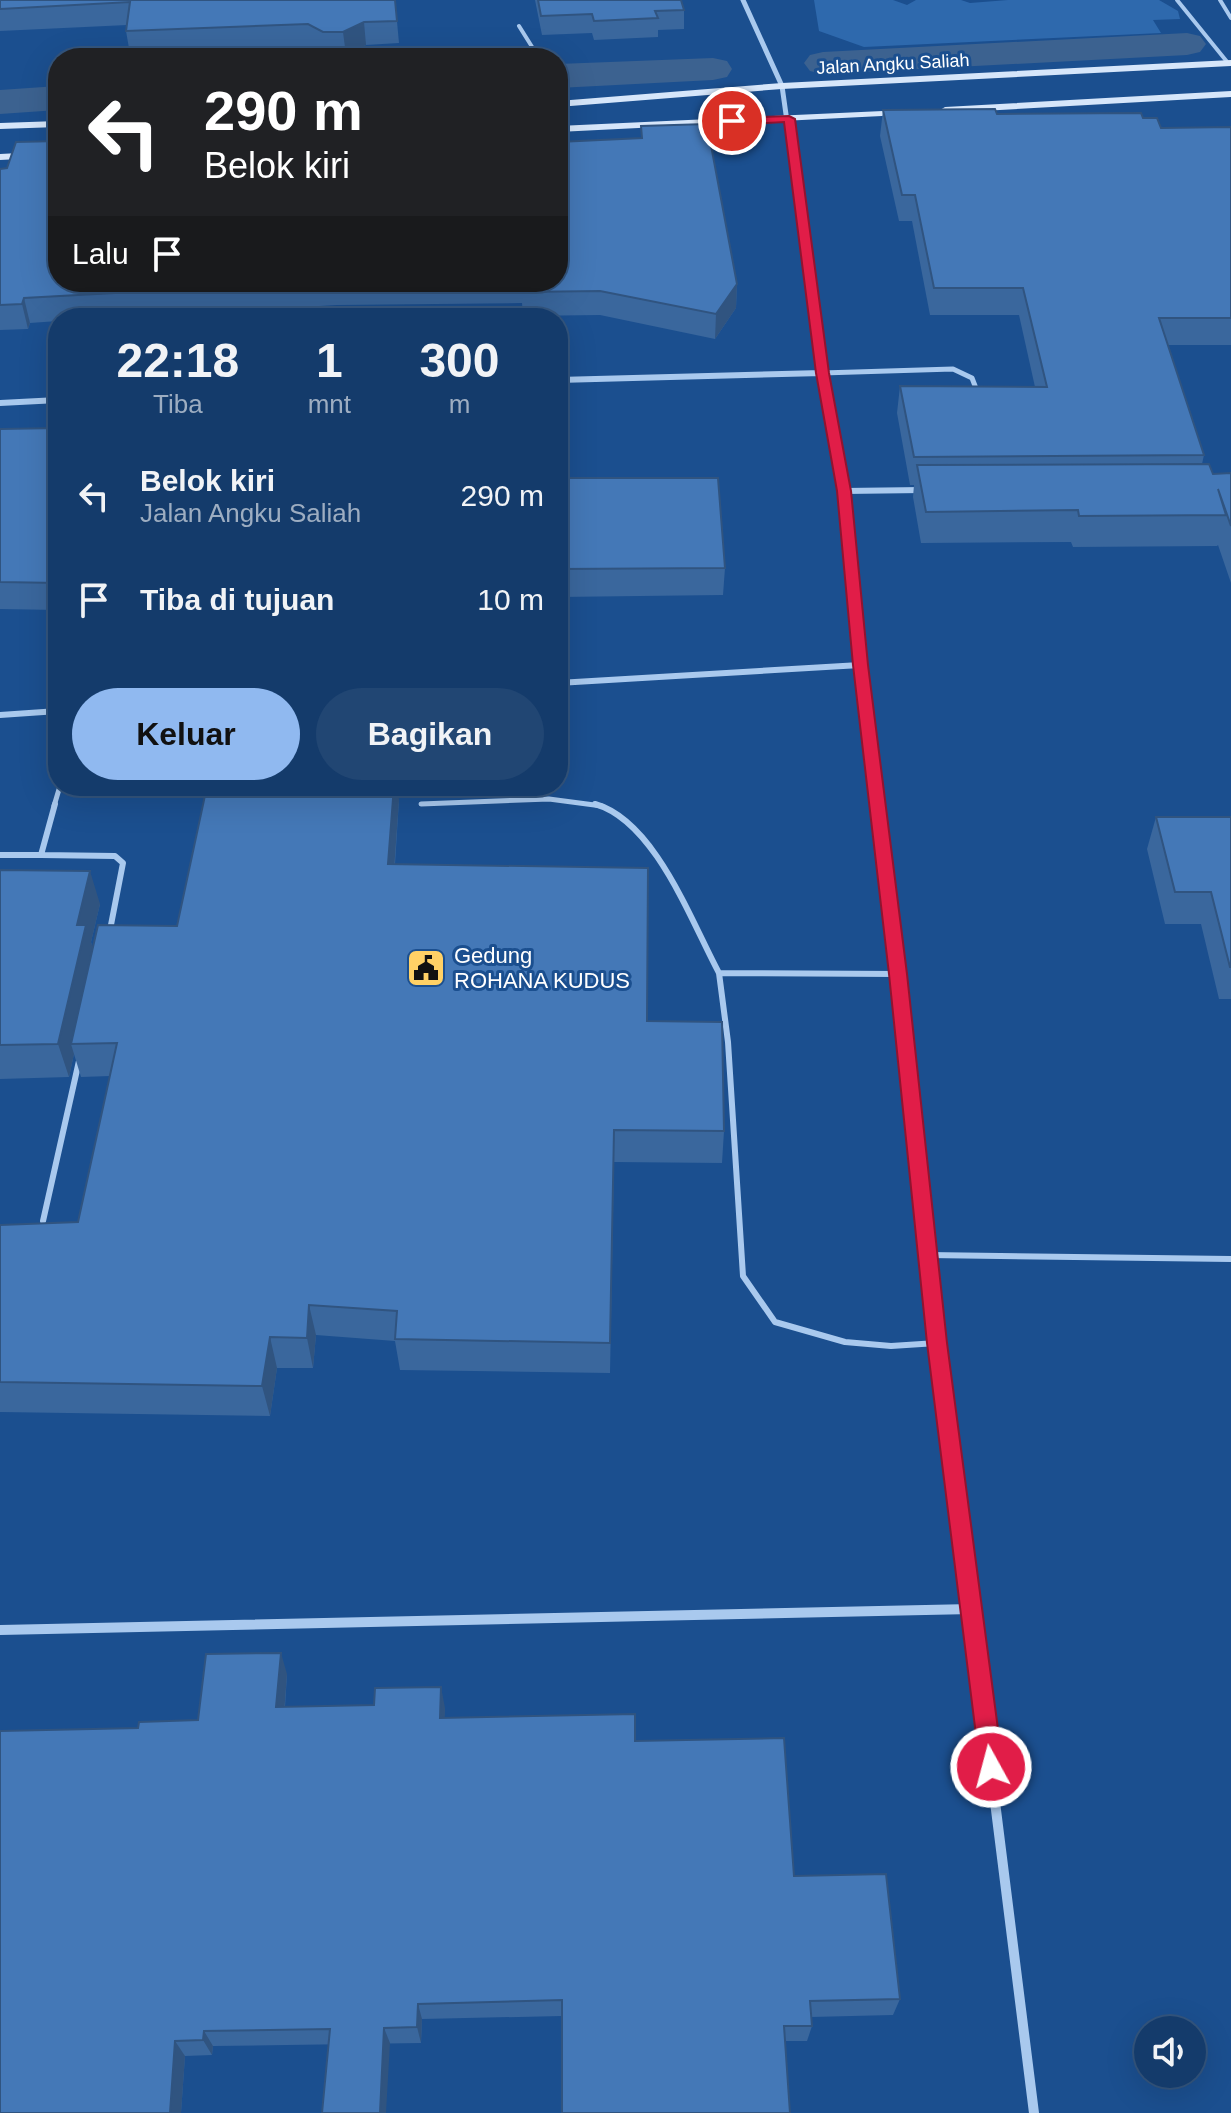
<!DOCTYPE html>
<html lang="id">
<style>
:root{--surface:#143b6b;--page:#214673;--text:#f1f3f6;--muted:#9dadc1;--line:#33557e;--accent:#90b9f0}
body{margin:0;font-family:Helvetica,sans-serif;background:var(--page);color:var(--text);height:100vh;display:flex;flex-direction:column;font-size:30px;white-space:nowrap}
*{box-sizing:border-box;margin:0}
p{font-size:26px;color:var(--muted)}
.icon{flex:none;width:44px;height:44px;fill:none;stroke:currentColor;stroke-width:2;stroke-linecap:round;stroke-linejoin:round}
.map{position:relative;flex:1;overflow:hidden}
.sheet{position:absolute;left:48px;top:308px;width:520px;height:488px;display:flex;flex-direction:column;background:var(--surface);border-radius:32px;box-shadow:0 8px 32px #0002,0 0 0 2px var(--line)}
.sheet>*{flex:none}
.banner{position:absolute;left:48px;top:48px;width:520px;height:244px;border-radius:32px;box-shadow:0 8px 32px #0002,0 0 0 2px var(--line);background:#202124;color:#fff;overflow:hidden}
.controls{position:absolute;left:1134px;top:2016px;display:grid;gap:16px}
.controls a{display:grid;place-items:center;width:72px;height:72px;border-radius:50%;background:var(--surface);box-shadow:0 8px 32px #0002,0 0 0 2px var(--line);font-size:40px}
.pin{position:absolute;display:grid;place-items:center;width:68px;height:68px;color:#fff;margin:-34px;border:4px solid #fff;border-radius:50%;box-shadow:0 2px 8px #0007}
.me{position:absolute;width:88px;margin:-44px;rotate:353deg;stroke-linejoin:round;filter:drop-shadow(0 0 6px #0008)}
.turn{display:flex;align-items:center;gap:28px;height:168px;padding:0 24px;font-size:36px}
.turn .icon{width:104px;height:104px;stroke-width:2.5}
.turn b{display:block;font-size:56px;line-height:68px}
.then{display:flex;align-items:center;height:76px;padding:0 24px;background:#0003;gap:16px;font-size:30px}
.eta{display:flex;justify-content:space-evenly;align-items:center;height:136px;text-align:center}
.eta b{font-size:48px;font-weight:800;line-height:56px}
.cta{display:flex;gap:16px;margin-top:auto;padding:16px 24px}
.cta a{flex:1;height:92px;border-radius:48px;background:var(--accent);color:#111;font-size:32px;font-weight:800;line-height:92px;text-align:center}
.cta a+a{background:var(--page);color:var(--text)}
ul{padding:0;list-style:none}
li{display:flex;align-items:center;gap:24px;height:104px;padding:0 24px}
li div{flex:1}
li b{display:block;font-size:30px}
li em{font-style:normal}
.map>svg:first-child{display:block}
</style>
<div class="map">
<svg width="1231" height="2113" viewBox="0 0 1231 2113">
<rect width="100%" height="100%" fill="#1b4f8f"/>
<path fill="#2e69ad" d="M814,0H893L907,5L916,0H961L970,3L1008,0H1159L1178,11L1180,19L1153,20L1161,33L864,47L819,31Z"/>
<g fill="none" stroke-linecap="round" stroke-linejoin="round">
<path fill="#3c6290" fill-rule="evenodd" d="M1187,33L1200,36L1206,44L1200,52L1187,55L823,74L810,71L804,63L810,55L823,52Z
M713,58L727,61L732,69L727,77L713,80L558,88V64Z
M58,86V110L0,114V90Z"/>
<path stroke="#a9c9ee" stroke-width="4" d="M1177,0L1228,63
M1220,0L1231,18
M519,26L539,58
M558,81V87"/>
<path stroke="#a9c9ee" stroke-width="5" d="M822,373L953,369L972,378L977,391
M421,804L549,799L602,806
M54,806L60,786"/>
<path stroke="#a9c9ee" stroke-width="6" d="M595,804C655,821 691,921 719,973
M0,855H41L55,804
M41,855L115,856L123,863L110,930
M898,974L719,973L728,1042L743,1276L775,1322L845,1342L891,1346L937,1343
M43,1221L79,1061
M928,1255L1231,1259"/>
<path stroke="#a9c9ee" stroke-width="5" d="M743,0L782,86L820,355"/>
<path stroke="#a9c9ee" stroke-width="6" d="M819,353L844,491L860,665L877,806
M558,380L822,373
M0,403L58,400
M844,491L923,490
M558,683L860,665
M0,715L58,711"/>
<path stroke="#a9c9ee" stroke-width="8" d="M877,804L942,1381"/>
<path stroke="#a9c9ee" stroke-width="10" d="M942,1379L1034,2113
M0,1630L972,1609"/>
<path fill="#d6e6fa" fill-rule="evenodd" d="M1231,60V66L782,89L558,107V101L782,83Z
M1231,91V97L945,113L940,110L945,107Z
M905,110V114L902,115L558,132V126Z
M58,121V127L0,129V123Z
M58,151V157L0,160V154Z"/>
</g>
<path fill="#3a679d" d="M0,0H395L399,43L366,45L346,55H326L310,46L130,54L126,31L127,25L0,31Z
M535,0H681L684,10V29L658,30V37L594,40L592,33L542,35Z
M883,110L1143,118L1161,128L1231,127V345H1168L1204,455L1202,464L1213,474L1231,473V583L1218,545L1217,546L1073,547L1071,542L921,543L913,497L914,485H910L897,413L900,386L1035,387L1019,315H930L912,221H899L880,136Z
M641,126L737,284L736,308L715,339L600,315L523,316L522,303L337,305L112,318H58V321L30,323L28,329L0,330V169L58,282H558L641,138Z
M58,428V610L0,609V429Z
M558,478L725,568L723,595L558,597Z
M399,800L395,864L647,1021L724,1131L722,1163L614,1162L610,1373L400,1370L395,1341L316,1335L313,1368H277L270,1416L0,1412V1225L78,1222L110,1076L81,1077L74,1054L69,1077L0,1079V870L100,904L91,942L93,949L177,926Z
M1156,817H1231V999H1219L1201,924H1165L1147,849Z
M287,1674L285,1707L445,1708L444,1718L635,1741L794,1876L900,1999L893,2015L811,2017L812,2026L807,2041H785L562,2016L422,2019L421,2043L213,2046L212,2055L185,2056L181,2113L138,1728L198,1720Z"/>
<path fill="#305480" d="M364,22L366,45L346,55L343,32Z
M737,284L736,308L715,339L716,314Z
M24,298L30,323L28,329L22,304Z
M394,786H398L399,800L392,898L388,864Z
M90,871L100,904L91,942L96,958L71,1044L74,1054L69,1077L58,1044L77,925Z
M309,1305L316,1335L313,1368L307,1338Z
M270,1337L277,1368L270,1416L262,1386Z
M281,1653L287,1674L283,1727L276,1707Z
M441,1687L445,1708L444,1739L440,1718Z
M418,2004L422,2019L421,2043L417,2027Z
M384,2028L390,2043L386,2113H380Z
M204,2031L213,2046L212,2055L203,2040Z
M175,2041L185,2056L181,2113H170Z"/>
<path fill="#4478b7" stroke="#305480" stroke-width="2" d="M0,0H395L397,21L364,22L343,32H323L308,24L126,31L130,2L0,9Z
M538,0H681L684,10L655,11L658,18L594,21L592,14L541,16Z
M995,109L997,114L1141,113L1143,118H1157L1161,128L1231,127V318H1159L1204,455L914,457L900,386L1047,387L1023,288H934L915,195H902L883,110Z
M707,124L737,284L716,314L600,291L522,292V282H558V142L642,138L641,126Z
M58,141V282H313L24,298L22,304L0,305V169L7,168L16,142Z
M58,428V583L0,582V429Z
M1209,464L1213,474L1231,473V526L1218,489L1226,515L1079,516L1078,510L926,512L917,465Z
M558,478H718L725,568L558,569Z
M207,786H394L388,864L648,868L647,1021L722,1022L724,1131L614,1130L610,1343L395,1339L397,1311L309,1305L307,1338L270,1337L262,1386L0,1382V1225L78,1222L117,1043L71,1044L98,925L177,926Z
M1156,817H1231V967H1230L1211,892H1175Z
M0,870L90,871L77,925H86L58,1044L0,1045Z
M281,1653L276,1707L374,1705L375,1688L441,1687L440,1718L635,1714V1741L784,1738L794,1876L886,1874L900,1999L810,2001L812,2026H784L790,2113H562V2000L418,2004L417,2027L384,2028L380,2113H322L330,2029L204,2031L203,2040L175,2041L170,2113H0V1731L138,1728L139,1722L198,1720L206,1654Z"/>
<path fill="#e11d48" stroke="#92132f" stroke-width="2" d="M789,116L795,119L829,373L851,491L868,665L907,974L947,1343L1003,1767L1000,1775L991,1778L983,1775L980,1767L927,1343L889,974L853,665L837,491L816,373L784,122L732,125L726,121L732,118Z"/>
<defs>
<symbol id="civic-square" viewBox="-11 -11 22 22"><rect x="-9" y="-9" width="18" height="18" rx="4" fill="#ffd166" stroke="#1b4f8f"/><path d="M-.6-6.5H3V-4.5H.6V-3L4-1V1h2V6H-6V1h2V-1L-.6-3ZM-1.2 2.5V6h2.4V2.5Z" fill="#111"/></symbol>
</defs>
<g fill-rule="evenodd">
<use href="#civic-square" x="404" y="946" width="44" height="44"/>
</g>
<g text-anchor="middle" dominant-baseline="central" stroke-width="6" stroke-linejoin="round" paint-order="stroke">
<g font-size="18" fill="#fff" stroke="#1b4f8f">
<text transform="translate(893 64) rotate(-3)">Jalan Angku Saliah</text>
</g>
<g font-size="22" fill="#fff" stroke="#1b4f8f" text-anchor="start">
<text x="454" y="955">Gedung<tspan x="454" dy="25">ROHANA KUDUS</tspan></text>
</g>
</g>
</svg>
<div class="controls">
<a><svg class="icon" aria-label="sound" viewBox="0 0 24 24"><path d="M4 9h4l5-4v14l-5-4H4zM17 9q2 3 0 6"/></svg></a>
</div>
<div class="pin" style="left:732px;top:121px;background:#d93025"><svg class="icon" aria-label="arrive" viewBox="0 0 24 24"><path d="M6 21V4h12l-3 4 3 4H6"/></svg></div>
<svg class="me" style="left:991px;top:1767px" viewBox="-20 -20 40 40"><circle r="17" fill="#e11d48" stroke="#fff" stroke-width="3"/><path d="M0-11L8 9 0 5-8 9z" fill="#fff"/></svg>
<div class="banner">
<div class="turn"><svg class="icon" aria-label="left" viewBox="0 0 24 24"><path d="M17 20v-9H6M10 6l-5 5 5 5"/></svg><div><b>290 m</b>Belok kiri</div></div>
<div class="then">Lalu<svg class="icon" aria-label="arrive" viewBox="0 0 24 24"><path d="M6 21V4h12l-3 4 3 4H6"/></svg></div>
</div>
<section class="sheet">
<div class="eta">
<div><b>22:18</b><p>Tiba</p></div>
<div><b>1</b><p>mnt</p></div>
<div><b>300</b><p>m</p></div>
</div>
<ul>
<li><svg class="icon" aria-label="left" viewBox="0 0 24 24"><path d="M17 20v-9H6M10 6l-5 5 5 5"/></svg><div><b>Belok kiri</b><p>Jalan Angku Saliah</p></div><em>290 m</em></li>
<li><svg class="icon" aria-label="arrive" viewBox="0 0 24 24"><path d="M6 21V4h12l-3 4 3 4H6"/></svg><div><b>Tiba di tujuan</b></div><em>10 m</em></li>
</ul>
<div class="cta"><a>Keluar</a><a>Bagikan</a></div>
</section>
</div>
